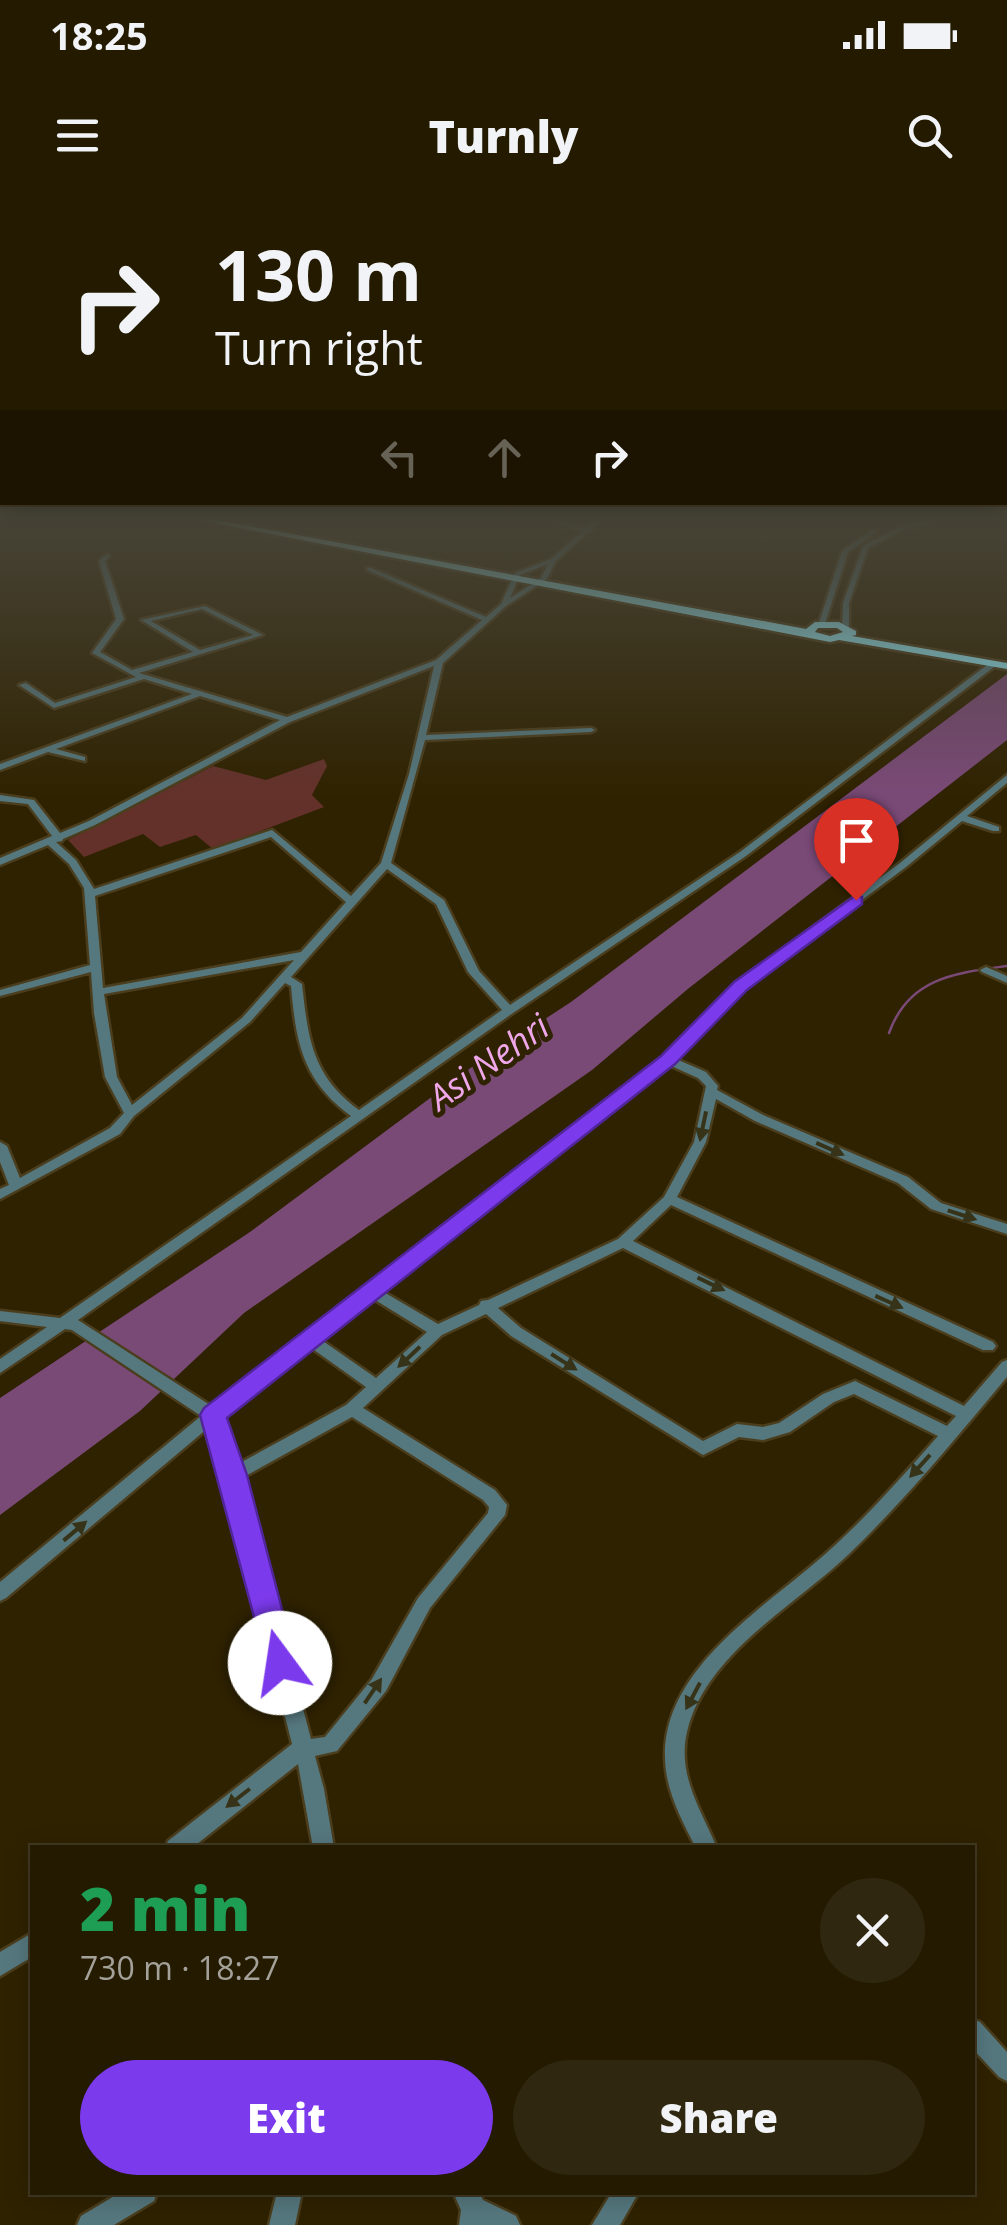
<!DOCTYPE html>
<meta charset="utf-8">
<style>
:root{--surface:#231a00;--page:#2f270f;--text:#f1f3f6;--muted:#a3a199;--line:#403822;--accent:#7c3aed}
body{margin:0;font-family:"Open Sans",sans-serif;background:var(--page);color:var(--text);height:100vh;display:flex;flex-direction:column;font-size:38px;white-space:nowrap}
*{box-sizing:border-box;margin:0}
p{font-size:32px;color:var(--muted)}
.icon{flex:none;width:55px;height:55px;fill:none;stroke:currentColor;stroke-width:2;stroke-linecap:round;stroke-linejoin:round}
.map{position:relative;flex:1;overflow:hidden}
.drawer{position:absolute;left:30px;top:1645px;width:945px;height:350px;display:flex;flex-direction:column;background:var(--surface);border-radius:0px;box-shadow:0 5px 25px #0003,0 0 0 2px var(--line)}
.drawer>*{flex:none}
.guide{position:absolute;left:0px;top:0px;width:1008px;height:305px;box-shadow:0 5px 25px #0003,0 0 0 2px var(--line);background:#231a00;color:var(--text);overflow:hidden}
.pin{position:absolute;display:grid;place-items:center;width:85px;height:85px;color:#fff;margin:-102px -42px;border-radius:50% 50% 50% 0;rotate:-45deg;box-shadow:0 0 10px #0007}
.pin .icon{rotate:45deg}
.me{position:absolute;width:110px;margin:-55px;rotate:346deg;stroke-linejoin:round;filter:drop-shadow(0 0 8px #0008)}
.turn{display:flex;align-items:center;gap:35px;height:210px;padding:0 50px;font-size:45px}
.turn .icon{width:130px;height:130px;stroke-width:2.5}
.turn b{display:block;font-size:70px;line-height:85px}
.lanes{display:flex;align-items:center;height:95px;padding:0 50px;background:#0003;justify-content:center;gap:50px;direction:ltr}
.lanes .off{opacity:.35}
.round{display:grid;place-items:center;flex:none;width:105px;height:105px;border-radius:52px;background:var(--page)}
.headline{display:flex;align-items:center;justify-content:space-between;height:170px;padding:0 50px}
h1{font-size:60px;font-weight:800;line-height:75px;color:#1e9e55}
.cta{display:flex;gap:20px;margin-top:auto;padding:20px 50px}
.cta a{flex:1;height:115px;border-radius:60px;background:var(--accent);color:#fff;font-size:40px;font-weight:800;line-height:115px;text-align:center}
.cta a+a{background:var(--page);color:var(--text)}
.status{display:flex;justify-content:space-between;align-items:center;height:70px;padding:0 50px;background:var(--surface);direction:ltr}
.status svg{height:28px;fill:currentColor}
header{display:flex;justify-content:space-between;align-items:center;height:130px;padding:0 50px;background:var(--surface);font-size:45px;font-weight:800}
.map>svg:first-child{display:block}
</style>
<div class="status"><b>18:25</b><svg viewBox="0 0 49 12"><path d="M0 12V9h3v3zM5 12V6h3v6zM10 12V3h3v9zM15 12V0h3v12zM26 1h20v11H26zM47 4h2v5h-2z"/></svg></div>
<header><svg class="icon" aria-label="menu" viewBox="0 0 24 24"><path d="M4 6h16M4 12h16M4 18h16"/></svg>Turnly<svg class="icon" aria-label="search" viewBox="0 0 24 24"><circle cx="10" cy="10" r="6"/><path d="M15 15l6 6"/></svg></header>
<div class="map">
<svg width="1007" height="2025" viewBox="0 0 1007 2025">
<rect width="100%" height="100%" fill="#2f2200"/>
<path fill="#64312a" d="M324,559L327,566L312,595L324,607L213,649L196,635L160,647L143,634L84,657L68,640L213,566L266,580Z"/>
<path fill="#7a4a77" d="M1007,474V540L689,788L592,870L244,1113L140,1211L0,1315V1198L250,1032L476,864L571,802Z"/>
<g fill="none" stroke-linecap="round" stroke-linejoin="round">
<path stroke="#7a4a77" stroke-width="2.5" d="M889,833C909,777 956,773 1007,766"/>
<defs>
<path id="minor" d="M535,316H544L586,328L600,316H606L591,329L592,332H588L556,361L546,380L506,406L443,463L426,535L591,528L595,530L591,532L425,540L391,663L444,700L479,771L510,805L740,652L991,462L998,464L746,656L513,813L78,1120L213,1207L664,857L736,784L900,663L1007,575V583L967,616L999,627V631H993L962,621L906,667L744,788L676,859L706,872L718,886L717,890L763,915L908,977L941,1003L1007,1024V1034L931,1009L898,983L755,921L716,899L706,942L677,997L993,1142L996,1146L993,1150H983L671,1005L633,1041L964,1206L1002,1162L1007,1160V1177C957,1237 906,1299 849,1354C796,1405 705,1454 687,1532C677,1576 701,1609 717,1648H696C684,1625 672,1602 667,1577C649,1480 753,1416 816,1362C860,1325 899,1280 938,1236L854,1194L834,1202L790,1232L763,1240L739,1237L703,1255L511,1136L486,1114L442,1135L363,1208L495,1290L507,1305L505,1315L430,1408L386,1491L337,1551L315,1556L324,1589L334,1648H313L298,1564L192,1648H165L168,1641L292,1544L217,1245L208,1228L6,1398L0,1401V1382L201,1216L72,1130L65,1129L0,1173V1159L47,1127L0,1121V1111L60,1118L351,916C302,880 296,842 291,786L285,783L250,822L134,916L120,934L0,999V989L9,985L0,962V942L7,946L20,978L110,928L124,913L105,877L94,813L91,772L0,796V790L90,765L84,688L69,664L48,645L0,665V658L52,636L28,604L0,601V595L34,600L60,633L89,621L280,520L200,496L56,549L85,557V561L48,552L0,570V564L192,494L144,479L54,508L19,485L26,483L55,503L136,477L92,453L116,419L99,361L107,354L110,356L105,361L124,419L100,452L132,470L193,452L141,420L205,406L263,435L139,473L287,517L436,460L482,420L367,370V368H371L486,417L501,404L515,373L551,359L583,331ZM548,364L541,378L510,398L520,375ZM202,409L253,435L200,450L151,421ZM434,466L409,574L381,663L351,696L272,630L94,689L76,660L56,642L62,641L63,639L95,625L290,522ZM271,637L346,702L301,752L103,788L95,696ZM387,669L436,704L468,772L502,810L359,910C312,876 308,838 302,784L291,777ZM294,760L242,818L132,905L117,877L104,794ZM669,865L698,878L706,886L694,942L664,997L618,1039L488,1100L481,1101L479,1105L438,1124L382,1091ZM623,1048L956,1216L947,1226L855,1181L823,1194L779,1223L763,1227L737,1224L703,1241L521,1128L498,1108ZM372,1098L427,1132L376,1178L320,1139ZM310,1147L366,1187L346,1205L238,1264L233,1245L219,1219ZM352,1217L483,1300L489,1307L488,1313L418,1398L372,1479L325,1537L311,1539L242,1278Z
M948,316H959L904,329L868,348L849,403V427L842,429L843,403L863,346L900,327Z
M873,330L878,331L848,352L825,424L818,426L842,351Z
M986,767L1007,776V783L982,772L980,770Z
M32,1733V1757L0,1776V1752Z
M972,1819L980,1822L1007,1852V1881L999,1877L972,1848Z
M121,1992H157L154,2001L114,2025H77L81,2016Z
M277,1992H302L295,2025H269Z
M453,1992H479L483,2000L516,2016L520,2025H459L461,2010Z
M612,1992H639L620,2025H592Z"/>
<path id="highway" d="M178,316H195L806,429L815,422H839L856,431V435L852,436L1007,463V469L839,440L830,442ZM818,428H837L843,432L830,436L815,432Z"/>
</defs>
<use href="#minor" stroke="#4b3e1e" stroke-width="5"/>
<use href="#highway" stroke="#4b3e1e" stroke-width="5"/>
<use href="#minor" fill="#55787e" fill-rule="evenodd"/>
<use href="#highway" fill="#93efff" fill-rule="evenodd"/>
</g>
<defs><path id="oneway-solid" d="M-6-.8H1V-3.2L6.5 0L1 3.2V.8H-6Z" transform="scale(2.5)"/></defs>
<g fill="#373319">
<use href="#oneway-solid" transform="translate(703 926) rotate(102)"/>
<use href="#oneway-solid" transform="translate(830 949) rotate(24)"/>
<use href="#oneway-solid" transform="translate(962 1015) rotate(18)"/>
<use href="#oneway-solid" transform="translate(711 1084) rotate(26)"/>
<use href="#oneway-solid" transform="translate(889 1102) rotate(24)"/>
<use href="#oneway-solid" transform="translate(409 1157) rotate(137)"/>
<use href="#oneway-solid" transform="translate(564 1162) rotate(32)"/>
<use href="#oneway-solid" transform="translate(920 1266) rotate(132)"/>
<use href="#oneway-solid" transform="translate(75 1331) rotate(-40)"/>
<use href="#oneway-solid" transform="translate(373 1491) rotate(-56)"/>
<use href="#oneway-solid" transform="translate(693 1496) rotate(118)"/>
<use href="#oneway-solid" transform="translate(238 1598) rotate(142)"/>
</g>
<linearGradient id="sky" x2="0" y2="1"><stop stop-color="#1a1300"/><stop offset="0.53" stop-color="#474437"/><stop offset="1" stop-color="#474437" stop-opacity="0"/></linearGradient>
<rect width="1007" height="599" fill="url(#sky)"/>
<path fill="#7c3aed" stroke="#51269a" stroke-width="2.5" d="M856,695L862,697V704L747,790L675,864L227,1218L247,1275L296,1463L291,1473L280,1477L269,1473L200,1215L204,1208L661,856L734,782Z"/>
<g text-anchor="middle" dominant-baseline="central" stroke-width="10" stroke-linejoin="round" paint-order="stroke">
<g font-size="35" font-style="italic" fill="#efa7ea" stroke="#2f2200">
<text transform="translate(488 861) rotate(-35)">Asi Nehri</text>
</g>
</g>
</svg>
<div class="pin" style="left:856px;top:700px;background:#d93025"><svg class="icon" aria-label="arrive" viewBox="0 0 24 24"><path d="M6 21V4h12l-3 4 3 4H6"/></svg></div>
<svg class="me" style="left:280px;top:1463px" viewBox="-20 -20 40 40"><circle r="19" fill="#fff"/><path d="M0-13L10 11 0 6-10 11z" fill="#7c3aed"/></svg>
<div class="guide">
<div class="turn"><svg class="icon" aria-label="right" viewBox="0 0 24 24"><path d="M7 20v-9h11M14 6l5 5-5 5"/></svg><div><b>130 m</b>Turn right</div></div>
<div class="lanes"><svg class="icon off" aria-label="left" viewBox="0 0 24 24"><path d="M17 20v-9H6M10 6l-5 5 5 5"/></svg><svg class="icon off" aria-label="ahead" viewBox="0 0 24 24"><path d="M12 20V5M6 11l6-6 6 6"/></svg><svg class="icon" aria-label="right" viewBox="0 0 24 24"><path d="M7 20v-9h11M14 6l5 5-5 5"/></svg></div>
</div>
<section class="drawer">
<div class="headline"><div><h1>2 min</h1><p>730 m · 18:27</p></div><a class="round"><svg class="icon" aria-label="close" viewBox="0 0 24 24"><path d="M6 6l12 12M18 6L6 18"/></svg></a></div>
<div class="cta"><a>Exit</a><a>Share</a></div>
</section>
</div>
